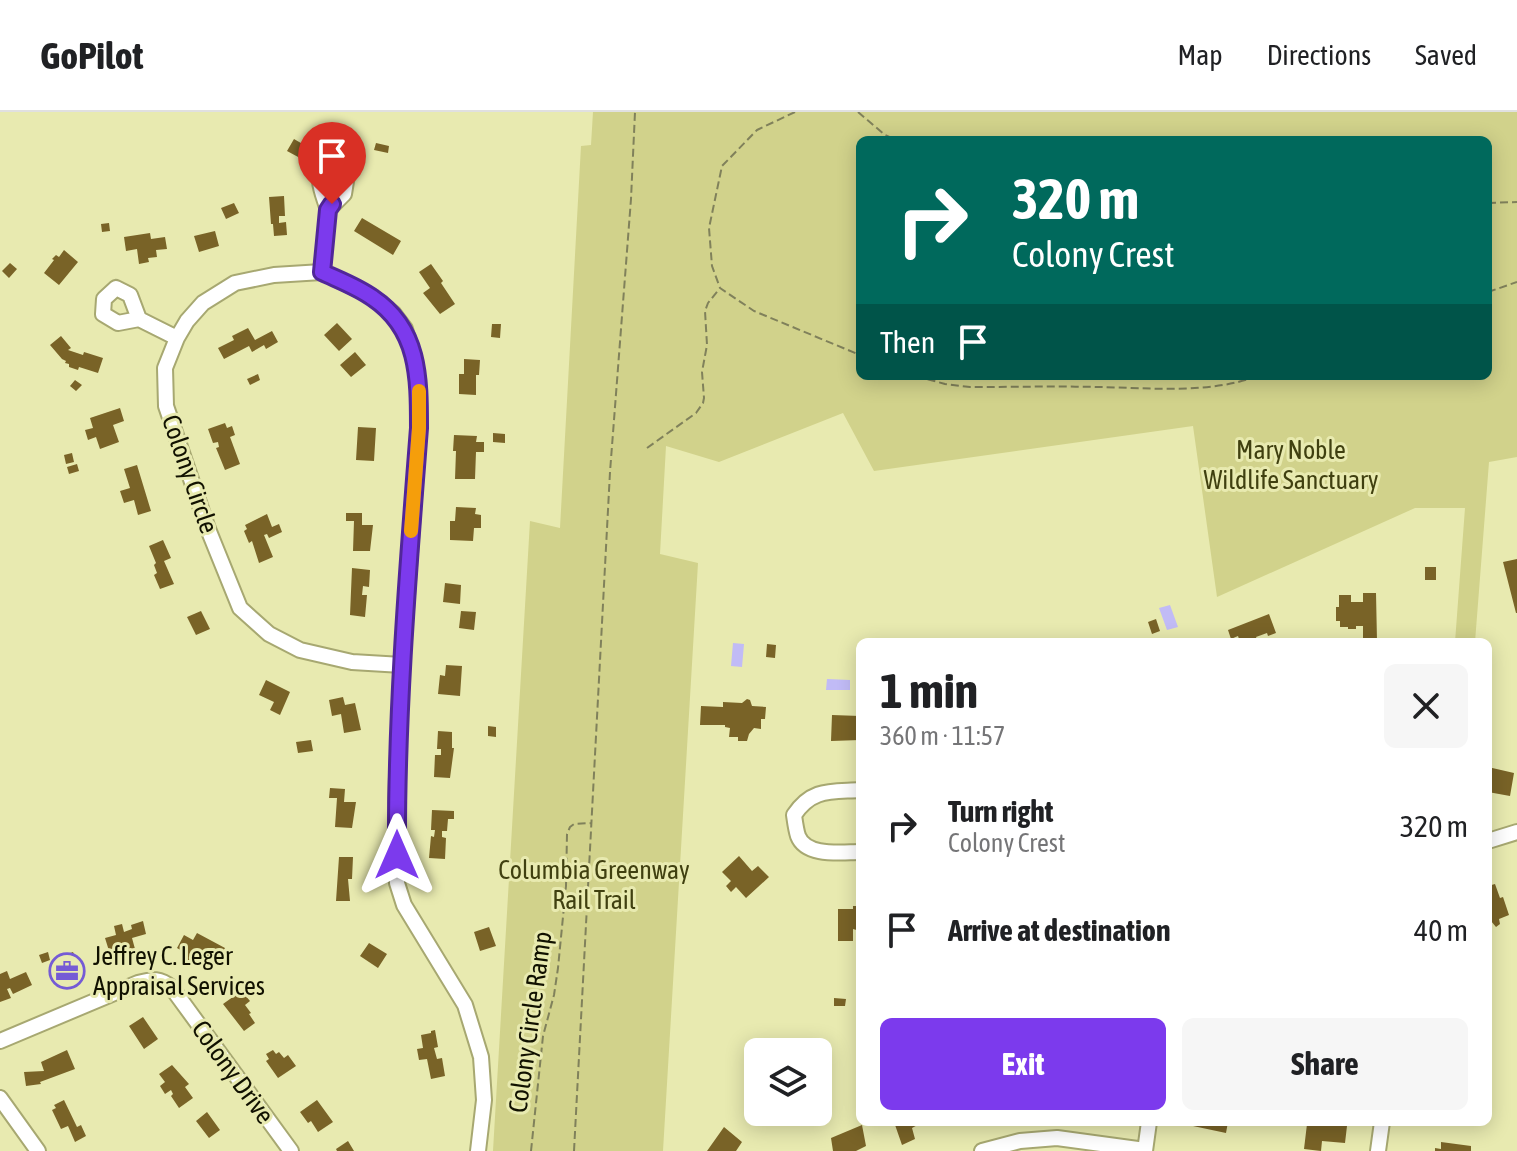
<!DOCTYPE html>
<meta charset="utf-8">
<style>
:root{--surface:#fff;--page:#f6f6f6;--text:#202124;--muted:#757577;--line:#e0e0e0;--accent:#7c3aed}
body{margin:0;font-family:"Asap Condensed",sans-serif;background:var(--page);color:var(--text);height:100vh;display:flex;flex-direction:column;font-size:30px;white-space:nowrap}
*{box-sizing:border-box;margin:0}
p{font-size:26px;color:var(--muted)}
.icon{flex:none;width:44px;height:44px;fill:none;stroke:currentColor;stroke-width:2;stroke-linecap:round;stroke-linejoin:round}
.map{position:relative;flex:1;overflow:hidden}
.sheet{position:absolute;left:856px;top:526px;width:636px;height:488px;display:flex;flex-direction:column;background:var(--surface);border-radius:12px;box-shadow:0 4px 20px #0003}
.sheet>*{flex:none}
.banner{position:absolute;left:856px;top:24px;width:636px;height:244px;border-radius:12px;box-shadow:0 4px 20px #0003;background:#00695c;color:#fff;overflow:hidden}
.fabs{position:absolute;left:744px;top:926px;display:grid;gap:16px}
.fabs a{display:grid;place-items:center;width:88px;height:88px;border-radius:12px;background:var(--surface);box-shadow:0 4px 20px #0003;font-size:40px}
.pin{position:absolute;display:grid;place-items:center;width:68px;height:68px;color:#fff;margin:-82px -34px;border-radius:50% 50% 50% 0;rotate:-45deg;box-shadow:0 0 8px #0007}
.pin .icon{rotate:45deg}
.me{position:absolute;width:88px;margin:-44px;rotate:0deg;stroke-linejoin:round;filter:drop-shadow(0 0 6px #0008)}
.turn{display:flex;align-items:center;gap:28px;height:168px;padding:0 24px;font-size:36px}
.turn .icon{width:104px;height:104px;stroke-width:2.5}
.turn b{display:block;font-size:56px;line-height:68px}
.then{display:flex;align-items:center;height:76px;padding:0 24px;background:#0003;gap:16px;font-size:30px}
.round{display:grid;place-items:center;flex:none;width:84px;height:84px;border-radius:12px;background:var(--page)}
.summary{display:flex;align-items:center;justify-content:space-between;height:136px;padding:0 24px}
h1{font-size:48px;font-weight:700;line-height:60px}
.cta{display:flex;gap:16px;margin-top:auto;padding:16px 24px}
.cta a{flex:1;height:92px;border-radius:12px;background:var(--accent);color:#fff;font-size:32px;font-weight:700;line-height:92px;text-align:center}
.cta a+a{background:var(--page);color:var(--text)}
ul{padding:0;list-style:none}
li{display:flex;align-items:center;gap:24px;height:104px;padding:0 24px}
li div{flex:1}
li b{display:block;font-size:30px}
li em{font-style:normal}
header{display:flex;align-items:center;gap:48px;box-sizing:border-box;height:112px;padding:0 40px;background:var(--surface);border-bottom:2px solid var(--line)}
header strong{font-size:38px}
nav{display:flex;gap:44px;margin-inline-start:auto;font-size:28px}
.map>svg:first-child{display:block}
</style>
<header>
<strong>GoPilot</strong>
<nav><a>Map</a><a>Directions</a><a>Saved</a></nav>
</header>
<div class="map">
<svg width="1517" height="1039" viewBox="0 0 1517 1039">
<rect width="100%" height="100%" fill="#e8eab0"/>
<path fill="#d1d28b" fill-rule="evenodd" d="M593,0H1517V345L1489,350L1475,530H1455L1465,396H1415L1217,485L1193,314L874,359L843,301L719,350L666,334L660,442L698,451L663,1039H493L530,409L560,416L581,34L591,33ZM1488,28V264H860V28Z"/>
<path fill="#c1bbf6" d="M1170,493L1178,515L1167,518L1159,496Z
M733,531L744,532L742,555L731,554Z
M827,567L850,568V578H826Z"/>
<path fill="#796327" d="M294,27L306,34L300,46L287,39Z
M376,31L389,34L388,41L374,38Z
M284,84L285,104H279V111L286,110L287,123L274,124L273,112H271L269,85Z
M234,91L239,101L226,107L221,96Z
M362,106L401,129L393,143L354,119Z
M109,111L110,119L102,120L101,112Z
M215,119L219,134L199,140L194,124Z
M150,121L151,127L165,125L167,137L156,138L157,145L148,146L149,150L139,152L137,137L126,139L124,125Z
M64,138L78,150L59,173L44,161L54,148L52,147L56,143L59,145Z
M10,151L17,157L9,166L2,159Z
M431,152L443,169L441,171L455,192L440,202L423,181L430,176L419,160Z
M337,211L352,227L339,239L324,223Z
M492,212H501L500,226L491,225Z
M248,216L255,228L272,219L278,230L266,237L264,233L252,240L249,234L224,247L218,236L234,228L232,224Z
M61,224L71,236L68,238L83,243L84,240L103,246L98,261L79,255L78,258L69,255V252L65,251L66,249L62,247L50,233Z
M355,240L366,253L351,265L340,253Z
M464,247L480,248L479,263H476V283L459,282V262H464Z
M258,262L260,268L250,273L247,267Z
M75,268L82,273L76,279L70,274Z
M120,296L124,309L113,313L119,330L100,337L96,325L88,328L85,318L93,316L90,306Z
M225,311L227,316L232,314L235,323L230,325L240,352L225,358L216,336L219,335L218,330L213,331L208,317Z
M358,315L376,316L374,349L356,348Z
M493,321L505,322V331L493,330Z
M454,323L477,324L476,330H484V340H476L475,367H455L456,339H453Z
M72,341L74,350L66,352L64,343Z
M77,352L79,359L69,362L67,355Z
M137,353L151,399L138,403L134,388L124,391L120,379L130,376L124,357Z
M456,395L476,396L475,402L481,403V416H474L473,429L450,428V409H455Z
M346,401H362V413H373L370,439H353L354,409H346Z
M267,402L272,415L279,412L282,420L269,426L267,422L264,423L273,445L259,451L252,429L249,431L244,419L247,417L245,413Z
M163,428L171,446L164,449L174,472L160,477L154,463L157,461L154,453L156,451L149,434Z
M1517,447V501H1516L1503,450Z
M1425,455H1436V468H1425Z
M352,456L370,458L369,475L363,474L362,483H367L365,505L350,503Z
M445,471L461,473L460,492L443,490Z
M1363,481H1376L1377,529H1363V514H1356V517H1348V515H1340V509H1336V495H1339V483H1351V490H1363Z
M201,499L210,517L196,523L187,505Z
M461,499L476,500L474,518L459,516Z
M1269,502L1276,521L1268,524L1267,521L1256,525L1258,530H1240L1238,524L1231,527L1228,518Z
M1156,507L1160,519L1152,522L1148,510Z
M767,532L776,533L775,546L766,545Z
M446,553L462,554L460,584L438,582L440,563L445,564Z
M266,568L290,580L280,603L270,598L274,590L259,583Z
M343,585L345,593L355,591L361,618L344,621L341,602L332,604L329,588Z
M747,587L750,588L752,594L766,595L765,607H761V617L754,616L749,622L747,629H738V625H729L730,616L725,615V613H700L701,594L723,595V590L742,591Z
M832,603L860,604V628L831,629Z
M488,614L496,615V625L488,624Z
M438,619L452,620V636H454L450,666L434,665L435,643H441V637H437Z
M311,628L313,639L298,641L296,630Z
M1488,655L1514,661L1510,684L1488,680Z
M330,676L345,677L344,690H356L352,716L335,715L337,686H329Z
M432,698L454,699V707H448L447,719H442V725L446,726L445,747L429,746L431,724L434,725L435,718H431Z
M739,744L752,759L758,754L769,765L746,786L736,775L731,780L726,774L731,769L722,760Z
M339,745H353L352,767H348L350,789H336Z
M1495,772L1500,786L1503,785L1509,803L1499,807L1500,812L1496,815L1491,809L1488,811V774Z
M853,794H860V819L853,817V829H838V797H853Z
M143,809L146,822L132,826L135,837L110,842L105,826L116,823L114,814L122,812L124,820L132,817L131,813Z
M489,815L496,834L480,839L474,820Z
M197,821L225,836L217,851L201,842L194,854L180,846L184,840L177,836L184,823L193,828Z
M369,831L387,842L378,856L360,844Z
M48,840L50,848L42,851L39,843Z
M73,840L80,856L58,865L52,848Z
M7,859L10,867L26,860L32,873L13,882L10,876L7,877L11,886L0,890V862Z
M237,882L240,886L245,883L250,889L245,893L251,901L249,902L255,911L244,919L223,892Z
M834,886L846,887L845,894H834Z
M143,905L158,927L144,937L129,914Z
M435,918L438,935L434,936L437,947L442,946L445,964L431,967L427,947L419,948L417,937L423,936L421,923L431,921V919Z
M67,938L75,957L40,970L41,972L26,974L24,960L44,959L41,950Z
M273,938L276,942L279,940L284,946L288,943L296,954L278,966L266,949L269,947L266,942Z
M172,953L189,972L185,975L193,986L179,996L171,984L173,982L171,978L165,982L160,974L165,970L159,962Z
M64,988L77,1015L81,1013L86,1024L75,1030L68,1014L61,1017L52,998L56,996L54,993Z
M317,988L333,1010L318,1020L311,1009L308,1011L300,1000Z
M207,1000L220,1018L209,1026L196,1009Z
M894,1010H923L912,1016L915,1027L902,1033Z
M1194,1010H1228L1226,1021L1193,1014Z
M1311,1010H1336V1013L1347,1014L1345,1031L1322,1029L1321,1039L1304,1037L1307,1012H1310Z
M862,1013L866,1034L856,1039H833L831,1026Z
M724,1015L742,1030L736,1039H707Z
M348,1029L354,1039H337L336,1037Z
M1441,1030L1471,1034V1039H1435V1036L1441,1037Z"/>
<g fill="none" stroke-linecap="round" stroke-linejoin="round">
<defs>
<path id="minor" d="M322,160L328,98L344,82L347,63L338,49H327C314,66 322,79 328,98
M139,207L118,211L103,202L104,187L116,176L130,183L139,207L177,226
M402,553L352,550L300,538L269,522L240,496L208,417L166,294L165,256L177,226L187,209L203,191L235,171L274,163L322,160L371,184L393,201L405,217L415,250L419,279V316L402,553L396,688L397,771L404,793L465,893L481,945L484,988L478,1039
M860,678C831,680 812,676 794,703C795,710 796,718 798,724C806,745 841,740 860,740
M1488,729L1517,720
M0,929L138,871C153,867 160,866 172,876L291,1039
M0,986L38,1039
M982,1039L1020,1029L1057,1026L1145,1038
M1145,1039L1149,1010
M1378,1039L1382,1010"/>
</defs>
<use href="#minor" stroke="#a7a871" stroke-width="18"/>
<path stroke="#80815b" stroke-width="2" stroke-dasharray="8 4" stroke-linecap="butt" d="M795,0L757,18L722,54L709,116L712,154L720,176L754,199L860,243
M858,0L885,23L896,28
M1488,91L1517,90
M1488,180L1517,170
M916,264L945,272L970,275C1013,275 1056,274 1099,275C1148,276 1212,282 1257,264
M647,336L696,301L703,291L704,286L702,260L707,233L705,199L708,191L720,176
M531,1039L543,924L554,883L558,856L566,774L567,722L570,715L574,712L592,711
M574,1039L610,360L631,87L635,0"/>
<use href="#minor" stroke="#fff" stroke-width="14"/>
</g>
<g fill="none" stroke-linecap="round" stroke-linejoin="round">
<defs>
<path id="route" d="M332,92L328,98L322,160C339,168 358,175 373,186C419,217 419,265 419,316C408,458 396,601 397,743"/>
</defs>
<use href="#route" stroke="#51269a" stroke-width="20"/>
<use href="#route" stroke="#7c3aed" stroke-width="14"/>
<path stroke="#f59e0b" stroke-width="14" d="M411,419L419,316V279"/>
</g>
<defs>
<symbol id="office-ring" viewBox="-11 -11 22 22"><circle r="9.5" fill="#e8eab0" stroke="#755bd5" stroke-width="1.5"/><path d="M-6-3h4V-5.5h4V-3h4V5H-6ZM-1-4.5V-3h2v-1.5ZM-6 0V1H6V0Z" fill="#755bd5"/></symbol>
</defs>
<g fill-rule="evenodd">
<use href="#office-ring" x="47" y="839" width="40" height="40"/>
</g>
<g text-anchor="middle" dominant-baseline="central" stroke-width="6" stroke-linejoin="round" paint-order="stroke">
<g font-size="26" fill="#404010" stroke="#e8eab0">
<text x="1291" y="338">Mary Noble<tspan x="1291" dy="30">Wildlife Sanctuary</tspan></text>
<text x="594" y="758">Columbia Greenway<tspan x="594" dy="30">Rail Trail</tspan></text>
</g>
<g font-size="26" fill="#110" stroke="#e8eab0">
<text transform="translate(190 362) rotate(71)">Colony Circle</text>
<text transform="translate(530 910) rotate(-82)">Colony Circle Ramp</text>
<text transform="translate(233 960) rotate(54)">Colony Drive</text>
</g>
<g font-size="26" fill="#110" stroke="#e8eab0" text-anchor="start">
<text x="93" y="844">Jeffrey C. Leger<tspan x="93" dy="30">Appraisal Services</tspan></text>
</g>
</g>
</svg>
<div class="fabs">
<a><svg class="icon" aria-label="layers" viewBox="0 0 24 24"><path d="M12 4l9 5-9 5-9-5zM3 14l9 5 9-5"/></svg></a>
</div>
<div class="pin" style="left:332px;top:92px;background:#d93025"><svg class="icon" aria-label="arrive" viewBox="0 0 24 24"><path d="M6 21V4h12l-3 4 3 4H6"/></svg></div>
<svg class="me" style="left:397px;top:743px" viewBox="-20 -20 40 40"><path d="M0-17L14 15 0 8-14 15z" fill="#7c3aed" stroke="#fff" stroke-width="4"/></svg>
<div class="banner">
<div class="turn"><svg class="icon" aria-label="right" viewBox="0 0 24 24"><path d="M7 20v-9h11M14 6l5 5-5 5"/></svg><div><b>320 m</b>Colony Crest</div></div>
<div class="then">Then<svg class="icon" aria-label="arrive" viewBox="0 0 24 24"><path d="M6 21V4h12l-3 4 3 4H6"/></svg></div>
</div>
<section class="sheet">
<div class="summary"><div><h1>1 min</h1><p>360 m · 11:57</p></div><a class="round"><svg class="icon" aria-label="close" viewBox="0 0 24 24"><path d="M6 6l12 12M18 6L6 18"/></svg></a></div>
<ul>
<li><svg class="icon" aria-label="right" viewBox="0 0 24 24"><path d="M7 20v-9h11M14 6l5 5-5 5"/></svg><div><b>Turn right</b><p>Colony Crest</p></div><em>320 m</em></li>
<li><svg class="icon" aria-label="arrive" viewBox="0 0 24 24"><path d="M6 21V4h12l-3 4 3 4H6"/></svg><div><b>Arrive at destination</b></div><em>40 m</em></li>
</ul>
<div class="cta"><a>Exit</a><a>Share</a></div>
</section>
</div>
